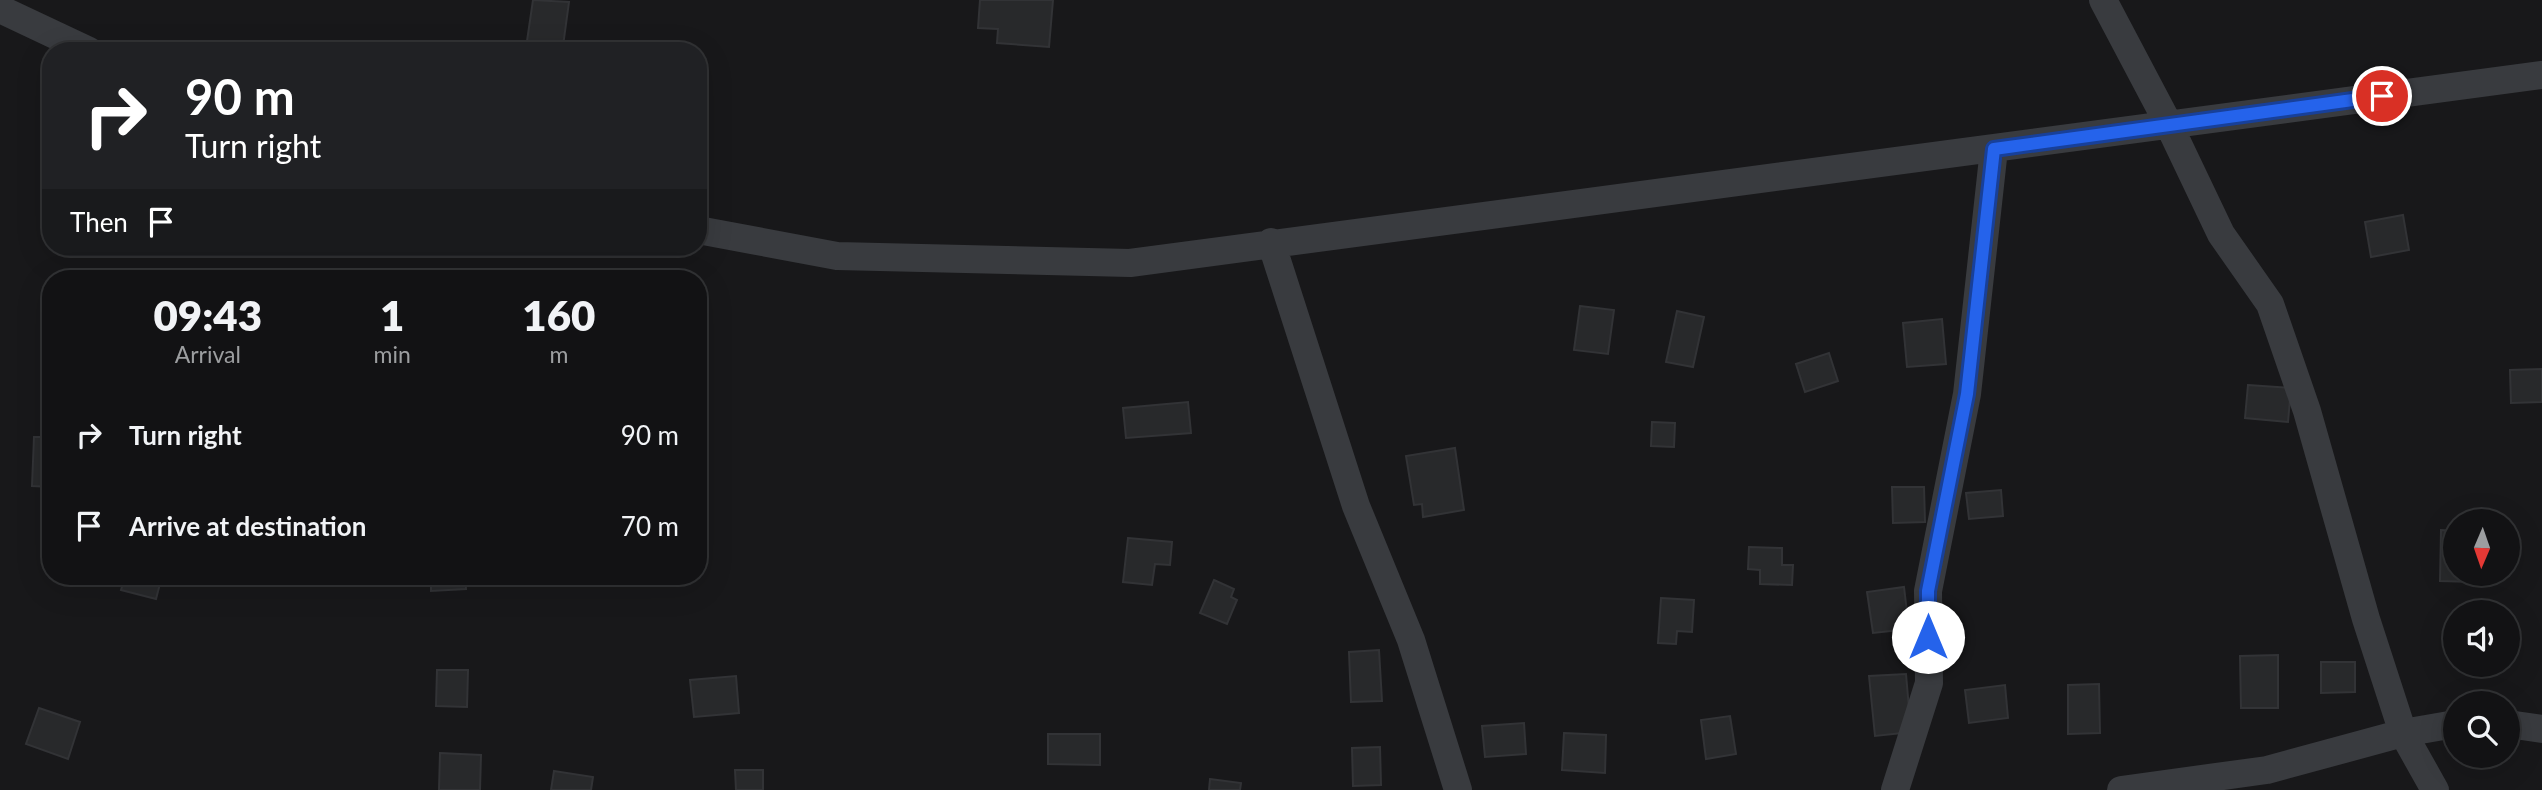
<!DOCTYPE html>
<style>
:root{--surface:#121214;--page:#1f2022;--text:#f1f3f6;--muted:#9c9ea0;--line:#313234}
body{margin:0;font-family:Lato,sans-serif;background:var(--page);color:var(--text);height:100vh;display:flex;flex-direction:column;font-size:26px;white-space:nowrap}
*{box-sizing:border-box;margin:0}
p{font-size:23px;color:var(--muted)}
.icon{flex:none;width:38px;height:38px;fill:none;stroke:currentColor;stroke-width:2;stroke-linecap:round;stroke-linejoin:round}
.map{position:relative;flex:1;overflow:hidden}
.panel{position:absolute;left:42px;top:270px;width:665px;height:315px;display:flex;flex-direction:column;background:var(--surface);border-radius:28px;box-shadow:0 7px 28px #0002,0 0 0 2px var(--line)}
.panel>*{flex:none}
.hud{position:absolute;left:42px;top:42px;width:665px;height:214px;border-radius:28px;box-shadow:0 7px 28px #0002,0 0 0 2px var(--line);background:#202124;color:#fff;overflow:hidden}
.needle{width:46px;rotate:182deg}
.tools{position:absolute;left:2443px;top:509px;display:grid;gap:14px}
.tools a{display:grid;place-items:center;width:77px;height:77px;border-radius:50%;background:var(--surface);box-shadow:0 7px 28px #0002,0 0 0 2px var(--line);font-size:35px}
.pin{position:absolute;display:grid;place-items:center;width:60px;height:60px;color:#fff;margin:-30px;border:4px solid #fff;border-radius:50%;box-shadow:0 2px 7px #0007}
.me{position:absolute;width:77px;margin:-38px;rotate:0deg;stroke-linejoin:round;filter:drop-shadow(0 0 5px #0008)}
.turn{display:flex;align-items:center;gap:24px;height:147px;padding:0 28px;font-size:32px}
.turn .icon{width:91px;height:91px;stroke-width:2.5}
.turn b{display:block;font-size:49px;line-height:60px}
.then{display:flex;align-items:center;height:66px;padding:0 28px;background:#0003;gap:14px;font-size:26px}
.eta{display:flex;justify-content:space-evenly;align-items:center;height:119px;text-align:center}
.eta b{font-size:42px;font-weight:800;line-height:49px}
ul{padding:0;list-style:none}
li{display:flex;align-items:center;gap:21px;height:91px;padding:0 28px}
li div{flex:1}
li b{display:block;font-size:26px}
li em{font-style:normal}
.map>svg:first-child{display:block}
</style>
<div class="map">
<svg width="2542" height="790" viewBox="0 0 2542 790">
<rect width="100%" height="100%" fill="#18181a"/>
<path fill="#28292b" stroke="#323336" stroke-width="2" d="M533,0L569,2L563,46L527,41Z
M980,0H1053L1049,47L997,43L998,29L978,28Z
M2403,215L2409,250L2371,257L2365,222Z
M1580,306L1614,310L1608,354L1574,350Z
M1677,311L1704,317L1693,367L1666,362Z
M1942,319L1946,364L1907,367L1903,323Z
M1829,353L1838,381L1805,392L1796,364Z
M2542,369V402L2511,403L2510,370Z
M2248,385L2291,388L2288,422L2245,418Z
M1188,402L1191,433L1126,438L1123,408Z
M1652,422L1675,423L1674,447L1651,446Z
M34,437H51V487L32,486Z
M1455,448L1464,510L1423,517L1422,504L1414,505L1406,456Z
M1892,487H1924L1925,522L1893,523Z
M2001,490L2003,516L1969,519L1966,493Z
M2441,530L2455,531V574H2474V582L2440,581Z
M1128,538L1172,542L1170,565L1155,564L1152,585L1123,582Z
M1749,547L1782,548V565H1793L1792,585L1760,584V570L1748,569Z
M125,576H162L156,599L121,590Z
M431,576H465L466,589L431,591Z
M1214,580L1234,589L1231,597L1237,600L1227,624L1200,613Z
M1904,587L1909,629L1873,633L1867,592Z
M1661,598L1694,600L1692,632L1677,631L1676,644L1658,643Z
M1379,650L1382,701L1351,702L1349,652Z
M2278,655V708H2241L2240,656Z
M2321,662H2355V692L2321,693Z
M437,670H468L467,707L436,706Z
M1906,674L1911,732L1875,736L1869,676Z
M736,676L739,713L694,717L690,680Z
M2099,684L2100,733L2068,734V685Z
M2005,685L2008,718L1969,723L1965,690Z
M39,708L80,722L68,759L26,744Z
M1730,716L1736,754L1706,759L1701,720Z
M1524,723L1526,754L1485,757L1482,726Z
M1564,733L1606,735L1605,773L1562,770Z
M1048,734H1100V765L1048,764Z
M1380,747L1381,785L1353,786L1352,748Z
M440,753L481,755L480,790H439Z
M735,770H763V790H736Z
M554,771L593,777L591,790H551Z
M1210,779L1241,783L1240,790H1209Z"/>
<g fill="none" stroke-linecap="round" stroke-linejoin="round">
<path stroke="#393b3f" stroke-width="28" d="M2103,0L2169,125L2221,234L2270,304L2307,411L2366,619L2403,733L2435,790
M0,9L89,51
M698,230L837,256L1130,263L2542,75
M1271,242L1356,506L1411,640L1458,790
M2508,724L2542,729
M1895,790L1929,683L1928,591L1967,394L1994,149
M2121,790L2267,770L2403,733L2455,724"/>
</g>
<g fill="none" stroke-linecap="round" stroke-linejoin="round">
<defs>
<path id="route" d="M1928,637V591L1967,394L1994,149L2382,96"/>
</defs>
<use href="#route" stroke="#184099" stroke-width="18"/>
<use href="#route" stroke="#2563eb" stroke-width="12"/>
</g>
</svg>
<div class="tools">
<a><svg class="needle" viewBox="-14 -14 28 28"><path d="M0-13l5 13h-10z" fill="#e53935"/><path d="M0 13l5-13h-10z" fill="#9c9ea0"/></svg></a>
<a><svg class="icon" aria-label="sound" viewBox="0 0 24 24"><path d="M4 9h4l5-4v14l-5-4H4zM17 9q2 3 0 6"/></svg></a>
<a><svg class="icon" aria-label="search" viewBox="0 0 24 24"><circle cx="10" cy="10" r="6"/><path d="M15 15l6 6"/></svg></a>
</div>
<div class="pin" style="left:2382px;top:96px;background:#d93025"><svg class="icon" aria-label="arrive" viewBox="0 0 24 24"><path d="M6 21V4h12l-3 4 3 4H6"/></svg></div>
<svg class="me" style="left:1928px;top:637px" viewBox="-20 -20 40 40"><circle r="19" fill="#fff"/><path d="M0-13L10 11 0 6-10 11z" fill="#2563eb"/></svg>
<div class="hud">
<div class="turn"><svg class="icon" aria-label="right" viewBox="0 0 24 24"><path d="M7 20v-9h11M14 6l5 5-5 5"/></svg><div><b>90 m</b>Turn right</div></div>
<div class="then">Then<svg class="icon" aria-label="arrive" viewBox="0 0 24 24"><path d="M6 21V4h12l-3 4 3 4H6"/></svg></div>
</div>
<section class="panel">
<div class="eta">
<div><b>09:43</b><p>Arrival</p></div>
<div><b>1</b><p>min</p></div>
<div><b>160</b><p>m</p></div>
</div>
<ul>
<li><svg class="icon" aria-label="right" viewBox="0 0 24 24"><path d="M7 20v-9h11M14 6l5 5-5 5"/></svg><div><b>Turn right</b></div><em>90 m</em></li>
<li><svg class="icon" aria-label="arrive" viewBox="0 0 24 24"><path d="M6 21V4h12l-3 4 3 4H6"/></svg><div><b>Arrive at destination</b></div><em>70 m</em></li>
</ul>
</section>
</div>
